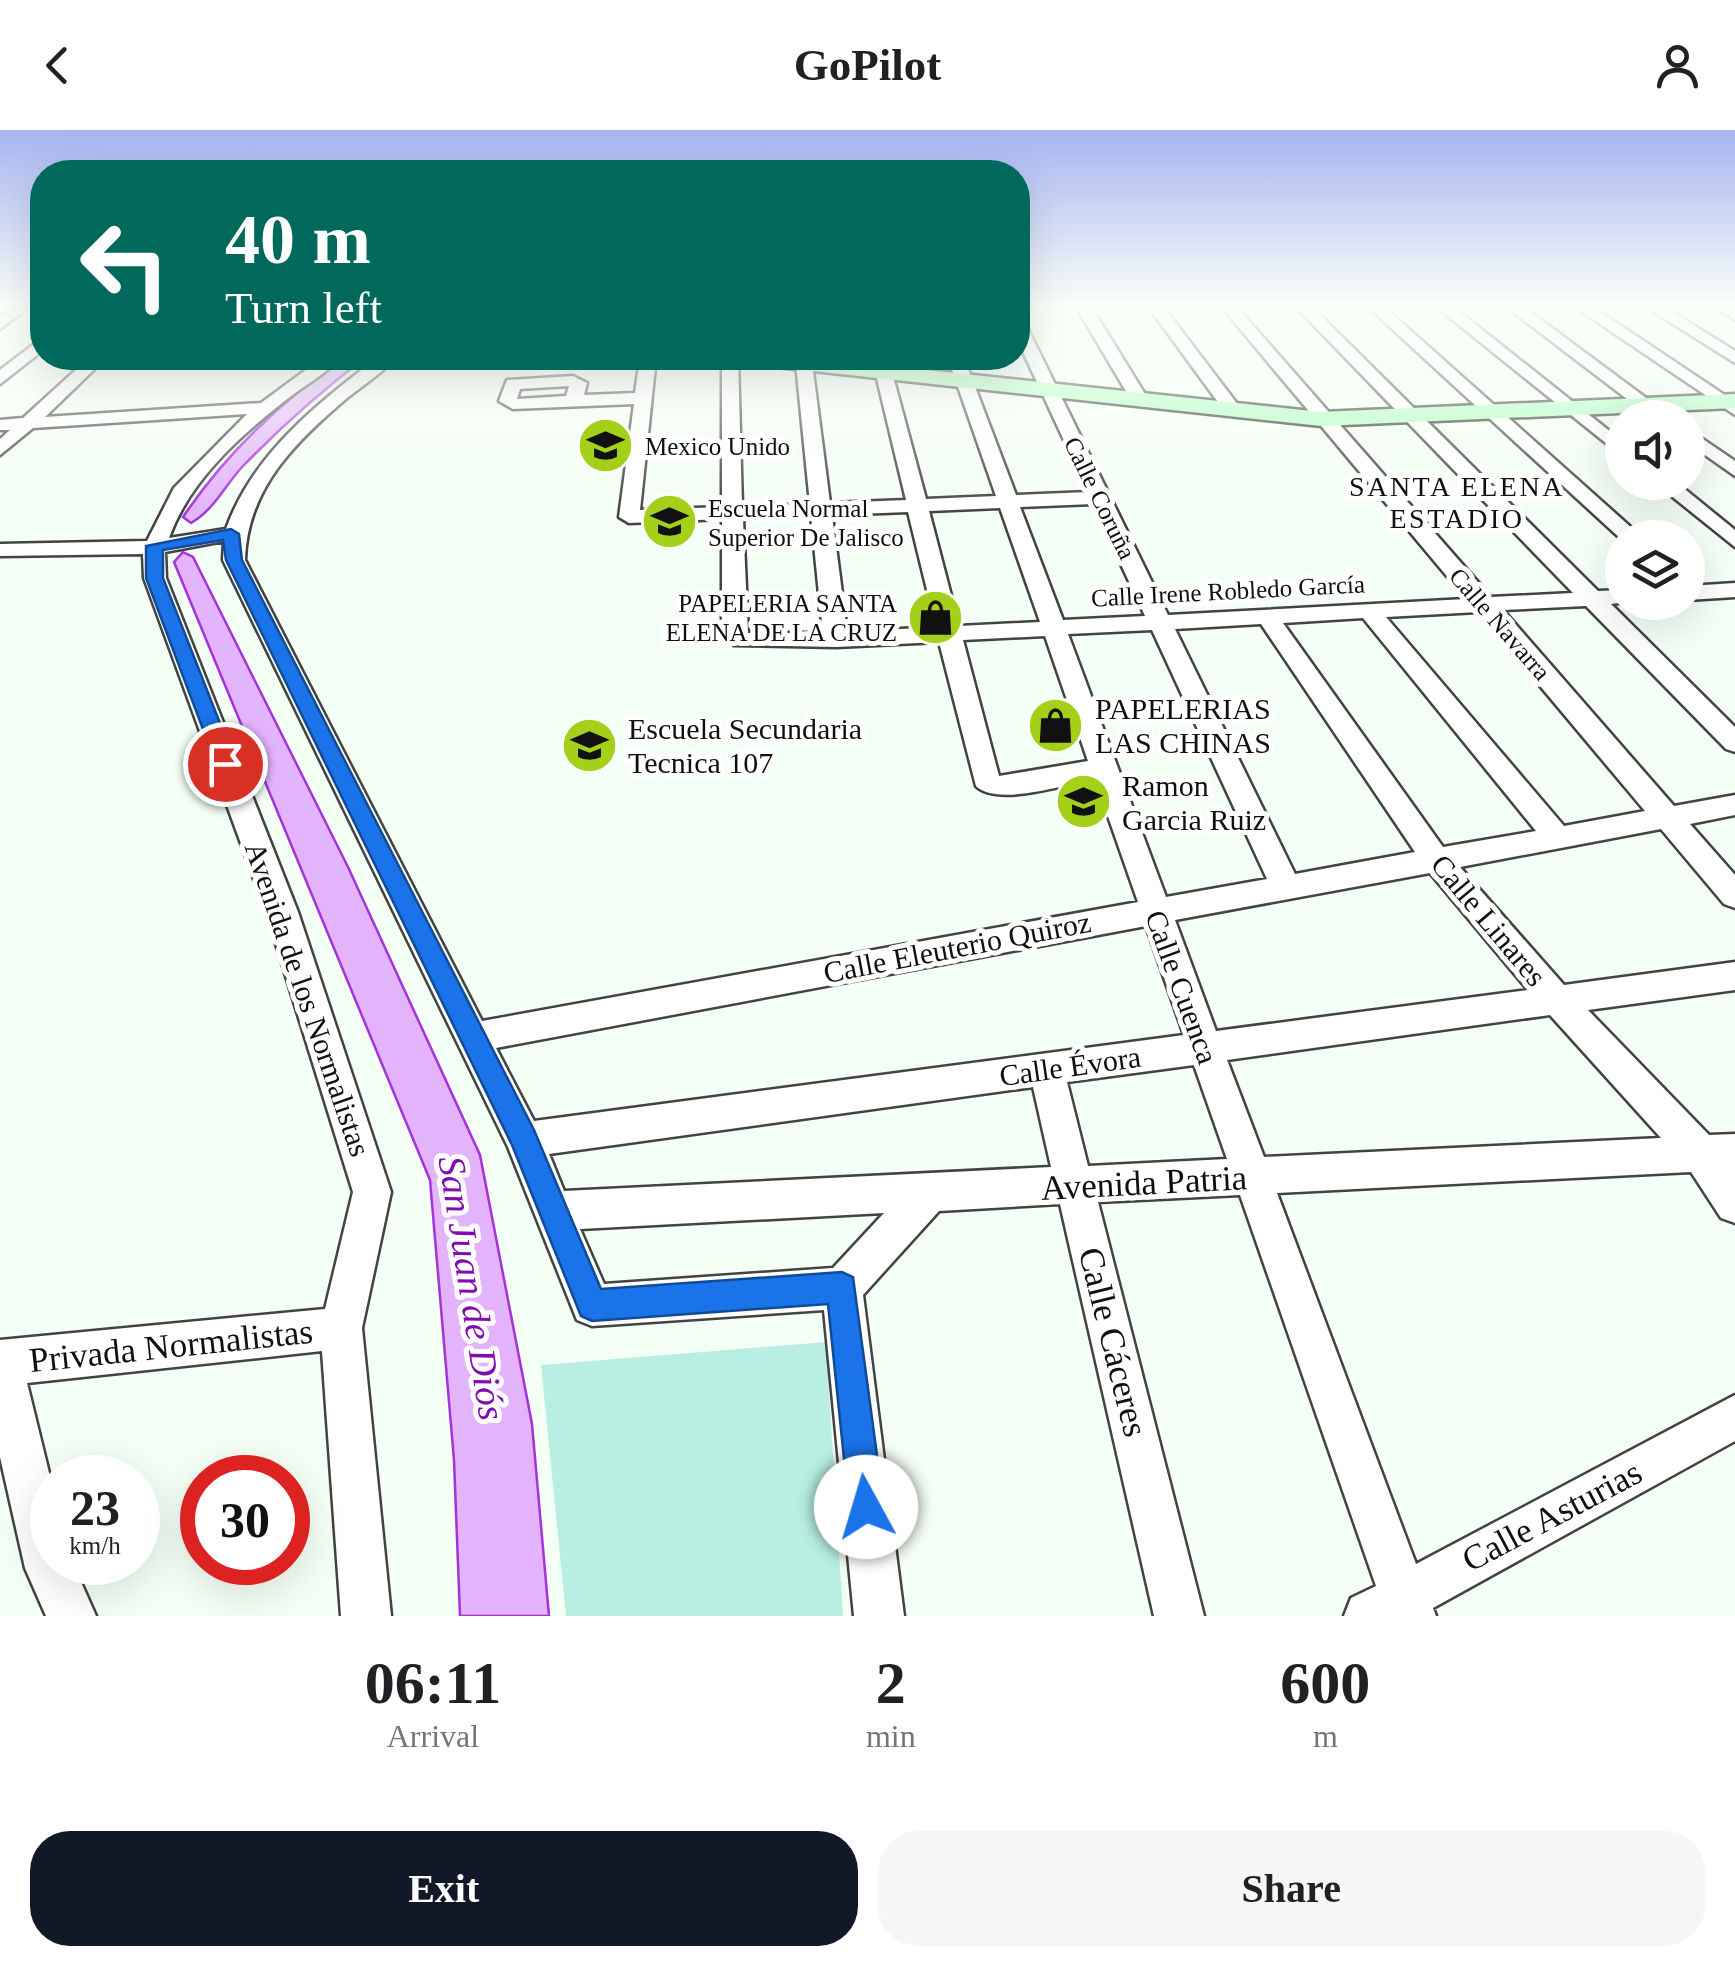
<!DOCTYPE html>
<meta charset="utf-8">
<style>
:root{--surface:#fff;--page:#f6f6f6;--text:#202124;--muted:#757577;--accent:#111827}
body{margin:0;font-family:Georgia,serif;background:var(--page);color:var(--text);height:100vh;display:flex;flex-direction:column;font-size:38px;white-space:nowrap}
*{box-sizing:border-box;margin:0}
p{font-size:32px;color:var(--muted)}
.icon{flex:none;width:55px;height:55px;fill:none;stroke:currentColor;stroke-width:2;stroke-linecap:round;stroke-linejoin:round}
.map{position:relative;height:1486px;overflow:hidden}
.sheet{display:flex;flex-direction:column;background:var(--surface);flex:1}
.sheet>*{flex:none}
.guide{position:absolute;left:30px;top:30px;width:1000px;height:210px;border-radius:40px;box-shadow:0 10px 40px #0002;background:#00695c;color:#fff;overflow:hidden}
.fabs{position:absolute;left:1605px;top:270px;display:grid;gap:20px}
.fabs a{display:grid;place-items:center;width:100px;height:100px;border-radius:50%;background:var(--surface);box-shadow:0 10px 40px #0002;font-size:50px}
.speed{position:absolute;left:30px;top:1325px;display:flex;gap:20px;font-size:50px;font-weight:700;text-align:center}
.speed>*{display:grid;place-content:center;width:130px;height:130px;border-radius:50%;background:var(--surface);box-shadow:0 10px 40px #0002;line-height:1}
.speed small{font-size:25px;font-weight:400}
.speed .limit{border:15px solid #d22;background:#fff;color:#111}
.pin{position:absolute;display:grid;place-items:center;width:85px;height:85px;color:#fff;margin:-42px;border:5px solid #fff;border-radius:50%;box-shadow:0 2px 10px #0007}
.me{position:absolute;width:110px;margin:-55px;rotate:354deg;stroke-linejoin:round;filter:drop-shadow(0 0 8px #0008)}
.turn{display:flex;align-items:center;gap:35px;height:210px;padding:0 30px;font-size:45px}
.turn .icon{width:130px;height:130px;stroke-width:2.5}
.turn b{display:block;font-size:70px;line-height:85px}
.eta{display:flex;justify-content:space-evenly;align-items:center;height:170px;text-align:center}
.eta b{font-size:60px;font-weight:700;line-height:70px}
.action{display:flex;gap:20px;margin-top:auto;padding:20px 30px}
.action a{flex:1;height:115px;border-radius:40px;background:var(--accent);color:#fff;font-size:40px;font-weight:700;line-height:115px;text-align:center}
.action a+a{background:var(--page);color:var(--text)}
header{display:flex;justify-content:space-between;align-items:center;height:130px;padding:0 30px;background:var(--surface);font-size:45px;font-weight:700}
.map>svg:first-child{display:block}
</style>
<header><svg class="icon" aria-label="back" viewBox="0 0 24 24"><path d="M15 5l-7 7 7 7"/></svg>GoPilot<svg class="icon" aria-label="person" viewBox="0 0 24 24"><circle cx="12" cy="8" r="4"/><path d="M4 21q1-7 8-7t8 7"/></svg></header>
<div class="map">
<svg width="1735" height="1486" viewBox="0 0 1735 1486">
<rect width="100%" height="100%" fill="#f4fff5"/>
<path fill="#b8efe2" d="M826,1212L843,1486H566L541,1235Z"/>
<path fill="#e3b3fc" stroke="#a532db" stroke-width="2.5" d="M343,228H365C321,261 282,296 243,336C225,355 214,380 191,393L183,387C227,322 280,273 343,228Z
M183,422L193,427L348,737L480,1025L532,1294L549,1486H460L454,1330L430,1050L174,432Z"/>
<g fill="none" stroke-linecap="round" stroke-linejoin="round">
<defs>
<path id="street" d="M15,175H32L0,199V187Z
M1075,175H1090L1148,269L1145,273H1133Z
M1147,175H1162L1238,275V283H1226Z
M1220,175H1235L1491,467L1573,463L1294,175H1310L1598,461L1622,460V472H1627L1611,474L1735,597V622L1726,619L1586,476L1503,480L1674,676L1735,665V685L1690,694L1735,745V778L1724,774L1661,699L1460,737L1564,855L1735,832V860L1588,880L1709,1005L1735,1004V1093L1721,1088L1691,1042L1277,1063L1416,1434L1735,1265V1311L1433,1478L1436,1486H1344L1351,1468L1376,1456L1240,1065L1098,1072L1204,1486H1154L1060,1074L939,1081L863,1165L904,1486H854L824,1180L592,1196L577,1190L508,1017L223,430L224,411L165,422L166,448L298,782L391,1062L362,1198L391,1486H341L322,1221L27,1253L52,1355V1432H72L96,1486H46L25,1438L0,1327V1210L325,1179L353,1062L266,782L144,448L143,424L0,426V414L147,411L174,358L247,284L33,298L0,325V309L10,300H0V290L23,288L89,228H106L45,287L261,273L322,228H340C328,242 307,254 291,266C242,304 190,349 169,408L226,399C253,324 316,275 377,228H395C383,243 363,255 347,268C295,312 247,359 245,430L482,891L1138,772L1095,649C1067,654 997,677 976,656L939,512L836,517L734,515L722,502V389L629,393L619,387L634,274L513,279L499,271L507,250L573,246L587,253L584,265L635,263L640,228H656L640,380L722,377V228H738L742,376L810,374L796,234L791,228H808L812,233L830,373L906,370L872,228H888L926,369L996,366L948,228H964L1016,365L1088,362L1018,211V190L1026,195L1168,485L1466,469ZM569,256L566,266L517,269L520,259ZM1093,374L1145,486L1063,490L1020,377ZM1000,378L1040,492L959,496L929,381ZM908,382L936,497L847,502L832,385ZM811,386L823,503H748L743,389ZM1478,482L1645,681L1564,696L1386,487ZM1363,488L1536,701L1443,717L1283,493ZM1261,494L1415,722L1295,744L1175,499ZM1152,500L1267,749L1166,767L1068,504ZM1045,506L1088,631L999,646L963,510ZM1430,743L1528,860L1216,901L1175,790ZM1146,796L1184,905L534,991L496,918ZM1550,885L1661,1008L1264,1027L1227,930ZM1194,935L1227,1029L1088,1036L1067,952ZM1033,957L1051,1037L564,1061L549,1024ZM884,1083L833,1138L604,1154L580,1099Z
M1366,175H1382L1643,408L1622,410Z
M1434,175H1451L1622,311V326Z
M1504,175H1521L1673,288H1652Z
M1572,175H1590L1735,272V285Z
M1643,175H1661L1735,221V233Z
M1711,175L1735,179V190Z
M42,208V221L0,254V240Z
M1688,299L1735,331V346L1688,313Z
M1654,352H1676L1735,400V417Z
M1735,453V467L1688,470V456Z"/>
<path id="secondary" d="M746,228H814L1321,282L1735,264V278L1321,296L757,235Z"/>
</defs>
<use href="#street" stroke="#434343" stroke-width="5"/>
<use href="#secondary" stroke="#323232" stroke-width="5"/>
<use href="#street" fill="#fff" fill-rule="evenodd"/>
<use href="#secondary" fill="#afffbd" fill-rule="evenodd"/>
</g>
<linearGradient id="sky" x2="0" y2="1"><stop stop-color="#a6b4f0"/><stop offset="0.46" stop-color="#fafffa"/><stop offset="1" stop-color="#fafffa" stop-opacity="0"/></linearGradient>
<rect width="1735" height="383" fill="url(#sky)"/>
<path fill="#1a73e8" stroke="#114b97" stroke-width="2.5" d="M231,399L239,404L242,430L534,1000L601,1159L842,1142L853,1147L884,1377L879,1389L866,1394L854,1389L849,1377L828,1174L592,1191L581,1186L512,1015L226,430L223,410L163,420V448L236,634L233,639H218L146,448V416Z"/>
<defs>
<symbol id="school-disc" viewBox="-11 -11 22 22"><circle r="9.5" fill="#a5d019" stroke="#fff"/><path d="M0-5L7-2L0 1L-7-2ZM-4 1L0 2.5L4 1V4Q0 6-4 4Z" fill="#111"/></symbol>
<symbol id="university-disc" viewBox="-11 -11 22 22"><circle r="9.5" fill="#a5d019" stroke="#fff"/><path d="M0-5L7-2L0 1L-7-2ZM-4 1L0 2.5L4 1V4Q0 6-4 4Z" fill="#111"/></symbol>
<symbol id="shop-disc" viewBox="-11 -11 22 22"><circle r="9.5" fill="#a5d019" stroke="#fff"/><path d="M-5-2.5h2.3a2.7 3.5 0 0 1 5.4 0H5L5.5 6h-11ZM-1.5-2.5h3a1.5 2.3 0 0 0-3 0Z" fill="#111"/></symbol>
</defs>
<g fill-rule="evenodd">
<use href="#school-disc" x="574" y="284" width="63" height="63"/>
<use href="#university-disc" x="638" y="360" width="63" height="63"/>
<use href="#shop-disc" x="904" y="456" width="63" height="63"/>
<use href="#shop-disc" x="1024" y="564" width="63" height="63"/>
<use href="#school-disc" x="558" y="584" width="63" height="63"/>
<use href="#school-disc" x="1052" y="640" width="63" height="63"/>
</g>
<g text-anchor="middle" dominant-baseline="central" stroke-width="10" stroke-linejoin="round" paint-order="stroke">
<g font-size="25" fill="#101010" stroke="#fff" text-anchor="start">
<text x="645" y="316">Mexico Unido</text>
<text x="708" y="378">Escuela Normal<tspan x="708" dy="29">Superior De Jalisco</tspan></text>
<text x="897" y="473" text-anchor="end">PAPELERIA SANTA<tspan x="897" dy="29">ELENA DE LA CRUZ</tspan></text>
</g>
<g font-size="25" fill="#101010" stroke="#fff">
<text transform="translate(1100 368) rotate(64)">Calle Coruña</text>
<text transform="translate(1228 461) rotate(-3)">Calle Irene Robledo García</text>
<text transform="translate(1500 494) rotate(49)">Calle Navarra</text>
</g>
<g font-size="28" letter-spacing="2.5" fill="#101010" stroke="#fff">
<text x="1457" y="356">SANTA ELENA<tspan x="1457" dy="32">ESTADIO</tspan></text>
</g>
<g font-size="30" fill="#101010" stroke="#fff" text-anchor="start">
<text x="1095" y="578">PAPELERIAS<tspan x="1095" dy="34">LAS CHINAS</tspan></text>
<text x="628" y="598">Escuela Secundaria<tspan x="628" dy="34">Tecnica 107</tspan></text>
<text x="1122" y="655">Ramon<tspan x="1122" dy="34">Garcia Ruiz</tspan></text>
</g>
<g font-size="30" fill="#101010" stroke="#fff">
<text transform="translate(1489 790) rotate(50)">Calle Linares</text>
<text transform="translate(957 817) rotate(-11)">Calle Eleuterio Quiroz</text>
<text transform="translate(1182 857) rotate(70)">Calle Cuenca</text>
<text transform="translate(308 869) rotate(71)">Avenida de los Normalistas</text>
<text transform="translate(1070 936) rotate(-8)">Calle Évora</text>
</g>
<g font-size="35" fill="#101010" stroke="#fff">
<text transform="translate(1144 1053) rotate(-3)">Avenida Patria</text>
<text transform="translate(1113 1212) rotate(76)">Calle Cáceres</text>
<text transform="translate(171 1216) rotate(-6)">Privada Normalistas</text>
<text transform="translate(1552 1386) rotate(-28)">Calle Asturias</text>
</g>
<g font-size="38" font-style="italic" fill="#820bb1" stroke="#fff">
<text transform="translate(472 1158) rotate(81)">San Juan de Diós</text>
</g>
</g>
</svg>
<div class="fabs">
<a><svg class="icon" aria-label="sound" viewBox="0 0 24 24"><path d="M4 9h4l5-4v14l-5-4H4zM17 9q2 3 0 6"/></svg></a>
<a><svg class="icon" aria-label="layers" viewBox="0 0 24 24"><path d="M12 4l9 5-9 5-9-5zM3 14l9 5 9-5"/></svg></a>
</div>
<div class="speed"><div>23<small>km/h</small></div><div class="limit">30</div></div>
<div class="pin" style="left:225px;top:634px;background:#d93025"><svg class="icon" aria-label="arrive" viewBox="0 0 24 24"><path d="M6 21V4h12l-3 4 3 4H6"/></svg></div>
<svg class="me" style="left:866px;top:1377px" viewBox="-20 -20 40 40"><circle r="19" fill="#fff"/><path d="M0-13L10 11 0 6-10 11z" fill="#1a73e8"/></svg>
<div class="guide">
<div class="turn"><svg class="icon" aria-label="left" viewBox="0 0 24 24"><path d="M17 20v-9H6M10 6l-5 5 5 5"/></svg><div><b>40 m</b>Turn left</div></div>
</div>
</div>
<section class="sheet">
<div class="eta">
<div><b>06:11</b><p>Arrival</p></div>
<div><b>2</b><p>min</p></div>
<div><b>600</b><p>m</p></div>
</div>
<div class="action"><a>Exit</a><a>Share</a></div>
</section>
